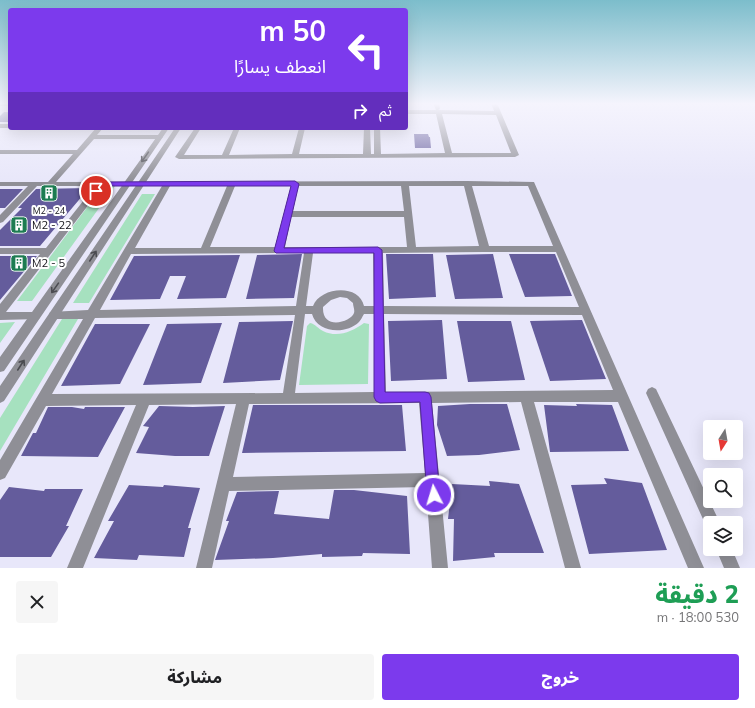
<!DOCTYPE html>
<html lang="ar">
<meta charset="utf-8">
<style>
:root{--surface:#fff;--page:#f6f6f6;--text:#202124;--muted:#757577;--accent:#7c3aed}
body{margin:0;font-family:Mulish,"Noto Sans Arabic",sans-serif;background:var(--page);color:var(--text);direction:rtl;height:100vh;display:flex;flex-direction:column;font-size:15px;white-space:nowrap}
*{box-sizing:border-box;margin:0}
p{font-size:13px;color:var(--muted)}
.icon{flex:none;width:22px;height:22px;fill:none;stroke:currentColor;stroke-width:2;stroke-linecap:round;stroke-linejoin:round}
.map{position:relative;height:568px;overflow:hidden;direction:ltr}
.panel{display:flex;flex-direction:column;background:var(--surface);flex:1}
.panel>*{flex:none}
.banner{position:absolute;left:8px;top:8px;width:400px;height:122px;border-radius:4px;box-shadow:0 4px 16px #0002;direction:rtl;background:#7c3aed;color:#fff;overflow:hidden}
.needle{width:26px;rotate:191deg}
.fabs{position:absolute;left:703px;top:420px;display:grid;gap:8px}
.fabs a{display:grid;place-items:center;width:40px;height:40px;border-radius:4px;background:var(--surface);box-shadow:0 4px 16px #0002;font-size:20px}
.pin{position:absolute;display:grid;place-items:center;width:34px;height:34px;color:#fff;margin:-17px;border:2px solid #fff;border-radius:50%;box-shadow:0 1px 4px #0007}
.me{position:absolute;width:44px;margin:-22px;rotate:355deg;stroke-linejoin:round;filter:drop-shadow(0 0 3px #0008)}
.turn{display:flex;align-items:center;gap:14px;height:84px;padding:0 16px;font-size:18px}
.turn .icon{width:52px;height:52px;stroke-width:2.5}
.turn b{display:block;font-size:28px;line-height:34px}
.then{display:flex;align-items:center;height:38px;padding:0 16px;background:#0003;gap:8px;font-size:15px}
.round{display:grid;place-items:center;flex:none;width:42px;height:42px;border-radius:4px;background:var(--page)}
.headline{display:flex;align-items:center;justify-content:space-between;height:68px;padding:0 16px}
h1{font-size:24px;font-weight:800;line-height:30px;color:#1e9e55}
.primary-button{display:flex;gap:8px;margin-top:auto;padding:8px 16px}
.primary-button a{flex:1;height:46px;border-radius:4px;background:var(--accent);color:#fff;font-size:16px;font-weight:800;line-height:46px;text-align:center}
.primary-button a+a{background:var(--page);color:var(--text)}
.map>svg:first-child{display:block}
</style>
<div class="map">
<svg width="755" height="568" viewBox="0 0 755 568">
<rect width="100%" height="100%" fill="#e8e7fa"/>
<path fill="#a6e1bf" d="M103,186H115L32,301H17Z
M142,194H155L89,303H73Z
M62,319H78L0,451V418Z
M15,322L0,343V323Z
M310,323C316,324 318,329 323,331C337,338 352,332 364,323L369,324L368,384L299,385L307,326Z"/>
<path fill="#645c9c" d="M4,112H10V122H0V116Z
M414,134H428L429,137H430L431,148H415Z
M89,188L40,246H0V230L22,208H18L36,189Z
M0,189H23L5,208H0Z
M302,254L294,298L246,299L257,255Z
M386,254H433L436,297L389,299Z
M493,254L503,298L455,299L446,255Z
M509,254H555L572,296L525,297Z
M240,255L226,298L177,299L186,276H170L160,299L110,300L134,256Z
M0,256H37L0,300Z
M442,320L447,379L391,381L388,321Z
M582,320L606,379L550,381L530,321Z
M293,321L280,380L223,383L239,322Z
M457,321H511L525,380L468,382Z
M222,323L201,383L143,385L167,324Z
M95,324H150L120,384L61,386Z
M470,404H507L520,450L479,455L447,456L437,425L438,406Z
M576,404L612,405L629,451L550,452L544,405L577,406Z
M253,405H402L406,451L242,453Z
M159,406L193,407L225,406L209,456H175L136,453L149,427L143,426Z
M48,407H72L84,409L85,407H125L98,457L21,456L33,433H36Z
M604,478L642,483L667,550L589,554L571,485L607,484Z
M489,481L519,484L544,553H494L495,557L453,561L454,519H448L452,484L490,486Z
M129,485L163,487L164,485L200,488L188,528H191L184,557L139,555L137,560L94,558L114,521H108Z
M9,487L44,491L45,489H83L66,526H69L51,557H0V500Z
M334,490H354L407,496L410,554L363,553L362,556L322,557V554L273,558L215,560L229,521H226L237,492L279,491L274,514L329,519Z"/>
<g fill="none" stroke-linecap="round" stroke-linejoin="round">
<path fill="#8f8f96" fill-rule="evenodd" d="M0,103H10V106H0Z
M433,103H439L440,109L438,110L494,111L491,103H497L519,155L515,157L179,159L175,157L195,128H201L184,155H222L234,128H240L229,155L292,154L299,128H305L299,154H363L364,128H370L371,154H374V128H380L381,154L445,153L436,114H406V110H436ZM442,114L496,115L511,153H452Z
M0,124H10V128H0Z
M96,128H103L97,135H160L163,137L160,139H94L56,182L467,181L534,182L704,568H688L618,402H534L581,568H565L521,402L432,403L448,568H432L426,487L229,491L212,568H196L236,404L149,405L83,568H67L136,405L46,406L5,478L0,480V460L83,319H54L50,318L49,315L50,312L88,310L162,186H103L6,312H35L39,313L40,316L39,319L0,320V304L40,254H0V248H46L95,186H37L3,222L0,223V215L28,186H0V182H48L73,154H0V150H77ZM170,186H227L201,248H135ZM235,186H291L275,247H210ZM298,186H401L404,211H293ZM409,186H464L479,246L416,247ZM472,186H528L553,246H489ZM291,217H404L407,247H285ZM483,252H556L579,307L384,306L383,253ZM277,253H304L296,306L100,310L131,254ZM313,253H373L374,306H364C359,283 320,287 313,306H306ZM340,297L347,298L353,303C353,306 355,310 354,313C351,322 322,331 323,307L331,300ZM305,314H312C317,333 346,335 359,322C361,320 362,317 364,314H374V392L295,393ZM384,314L582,315L613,390L386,392ZM295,315L283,393L52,394L95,318ZM419,403L425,473L233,477L249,404Z
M652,387L656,389L720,523H710V530L707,528L646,393L648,389Z
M716,549H732L740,568H724Z"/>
<path fill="#8f8f96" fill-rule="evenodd" d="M163,128H169L4,371L0,372V357Z
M175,128H181L4,401L0,403V386Z"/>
</g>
<defs><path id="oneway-shaft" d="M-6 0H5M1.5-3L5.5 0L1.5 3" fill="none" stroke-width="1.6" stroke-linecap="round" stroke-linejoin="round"/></defs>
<g stroke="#4b4b51">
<use href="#oneway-shaft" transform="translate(145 157) rotate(125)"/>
<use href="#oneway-shaft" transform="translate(93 256) rotate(-57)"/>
<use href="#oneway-shaft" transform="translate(55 288) rotate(125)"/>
<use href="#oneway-shaft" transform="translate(21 365) rotate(-57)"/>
</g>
<linearGradient id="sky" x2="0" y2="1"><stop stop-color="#7cbdcb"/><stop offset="0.57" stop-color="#f5f4fd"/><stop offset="1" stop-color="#f5f4fd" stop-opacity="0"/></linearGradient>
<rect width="755" height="182" fill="url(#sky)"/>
<path fill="#7c3aed" stroke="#51269a" d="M295,181L299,184L284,248L378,247L382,250L385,392H425L429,393L431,397L440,495L439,500L434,502L429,500L427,495L420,402L380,403L376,401L374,397V253H276L274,251L291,186H103L98,192H93L92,191L98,183L101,182Z"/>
<defs>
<symbol id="building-square" viewBox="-11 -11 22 22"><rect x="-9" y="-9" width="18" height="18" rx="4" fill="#1d7c52" stroke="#fff"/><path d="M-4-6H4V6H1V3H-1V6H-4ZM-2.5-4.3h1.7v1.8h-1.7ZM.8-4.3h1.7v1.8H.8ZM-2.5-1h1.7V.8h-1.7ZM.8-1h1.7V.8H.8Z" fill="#fff"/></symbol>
</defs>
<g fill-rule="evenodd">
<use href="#building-square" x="39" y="183" width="20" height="20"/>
<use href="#building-square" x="9" y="215" width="20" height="20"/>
<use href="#building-square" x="9" y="253" width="20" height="20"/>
</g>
<g text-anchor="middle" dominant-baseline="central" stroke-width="4" stroke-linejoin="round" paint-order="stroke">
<g font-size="9" fill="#131319" stroke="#fff">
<text x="49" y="210">M2 - 24</text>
</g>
<g font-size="11" fill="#131319" stroke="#fff" text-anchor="start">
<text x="32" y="225">M2 - 22</text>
<text x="32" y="263">M2 - 5</text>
</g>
</g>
</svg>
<div class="fabs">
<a><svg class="needle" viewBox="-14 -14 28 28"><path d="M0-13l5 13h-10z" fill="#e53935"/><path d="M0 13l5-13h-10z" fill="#757577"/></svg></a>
<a><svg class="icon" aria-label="search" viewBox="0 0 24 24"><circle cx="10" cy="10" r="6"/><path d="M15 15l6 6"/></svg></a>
<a><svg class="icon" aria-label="layers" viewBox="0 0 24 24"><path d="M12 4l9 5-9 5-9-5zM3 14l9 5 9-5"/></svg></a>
</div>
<div class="pin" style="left:96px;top:191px;background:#d93025"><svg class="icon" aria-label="arrive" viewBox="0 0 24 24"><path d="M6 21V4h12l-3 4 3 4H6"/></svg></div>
<svg class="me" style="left:434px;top:495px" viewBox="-20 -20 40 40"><circle r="17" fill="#7c3aed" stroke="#fff" stroke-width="3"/><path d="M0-11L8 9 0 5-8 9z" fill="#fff"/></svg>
<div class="banner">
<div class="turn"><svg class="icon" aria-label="left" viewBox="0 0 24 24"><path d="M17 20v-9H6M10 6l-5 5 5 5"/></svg><div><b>50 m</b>انعطف يسارًا</div></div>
<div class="then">ثم<svg class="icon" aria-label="right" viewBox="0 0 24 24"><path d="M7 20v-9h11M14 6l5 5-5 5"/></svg></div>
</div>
</div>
<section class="panel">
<div class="headline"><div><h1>2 دقيقة</h1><p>530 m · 18:00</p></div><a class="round"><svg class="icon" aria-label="close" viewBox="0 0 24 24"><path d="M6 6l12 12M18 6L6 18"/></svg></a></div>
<div class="primary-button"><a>خروج</a><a>مشاركة</a></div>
</section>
